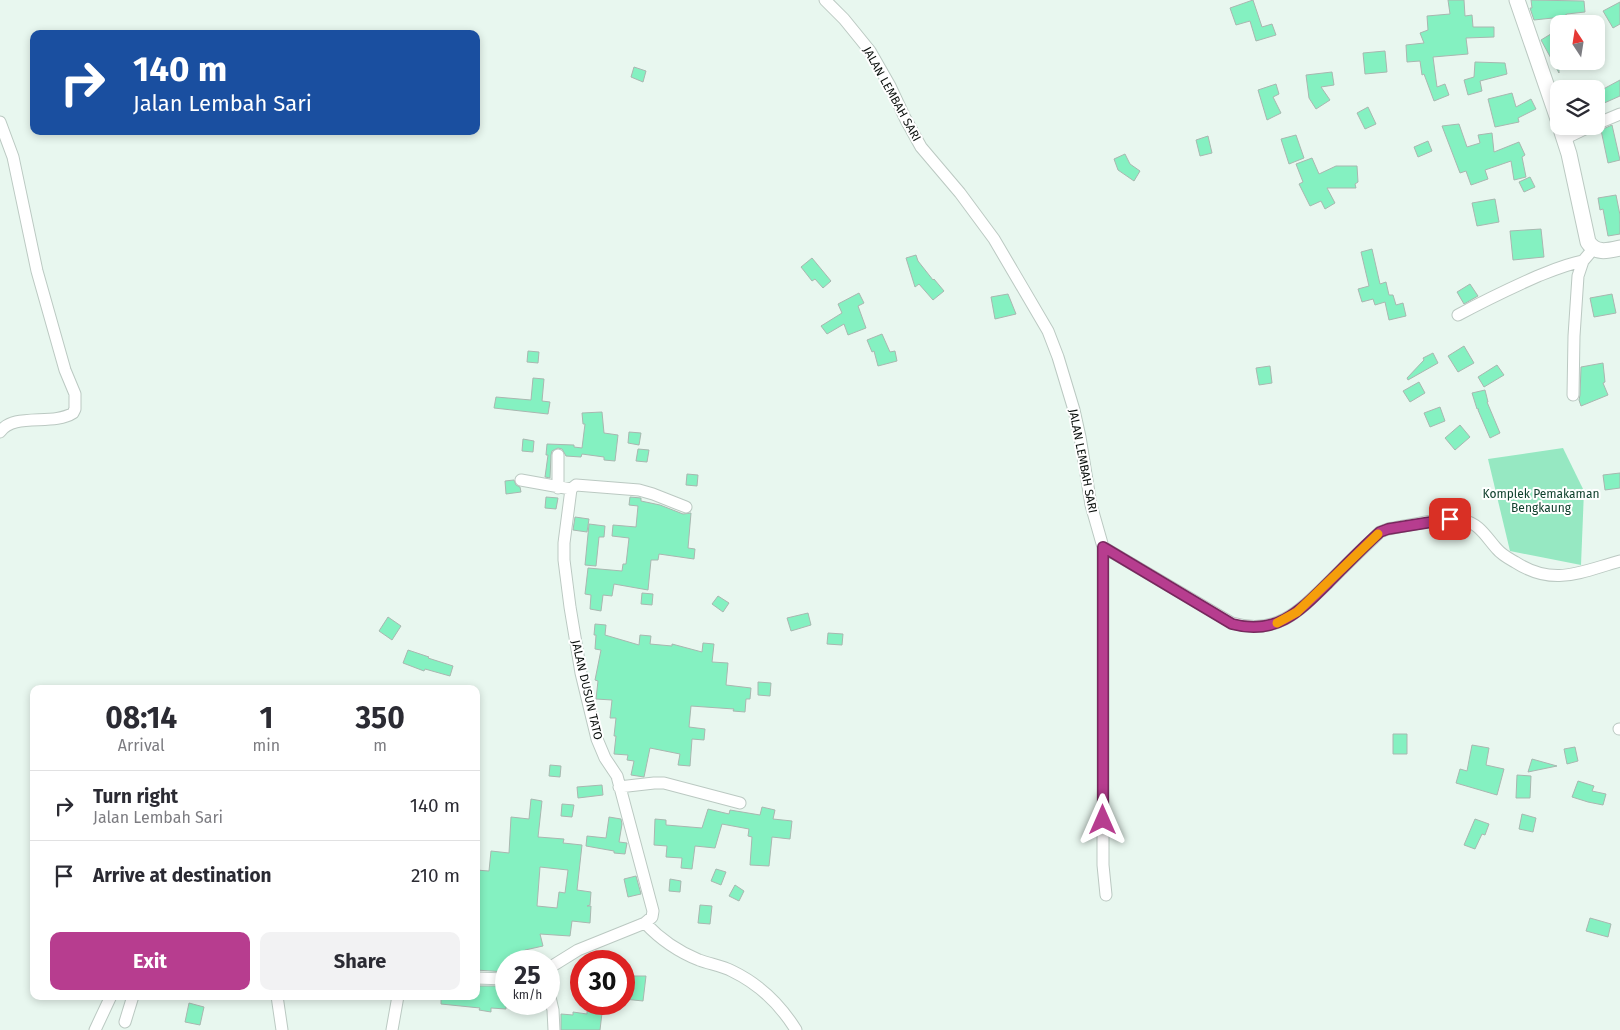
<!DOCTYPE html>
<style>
:root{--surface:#fff;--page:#f2f2f3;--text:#2b2b33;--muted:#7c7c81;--line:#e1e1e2;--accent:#b73d8f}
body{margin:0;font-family:"Fira Sans",sans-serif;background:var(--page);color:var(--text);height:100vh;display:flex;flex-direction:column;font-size:19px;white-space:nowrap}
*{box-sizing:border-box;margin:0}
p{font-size:16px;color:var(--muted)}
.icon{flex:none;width:28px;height:28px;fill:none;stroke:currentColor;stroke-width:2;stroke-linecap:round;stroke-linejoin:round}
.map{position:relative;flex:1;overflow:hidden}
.side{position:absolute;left:30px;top:685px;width:450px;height:315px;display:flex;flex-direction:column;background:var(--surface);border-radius:10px;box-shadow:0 2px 8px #0003}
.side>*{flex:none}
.banner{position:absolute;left:30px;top:30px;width:450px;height:105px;border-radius:10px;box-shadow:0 2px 8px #0003;background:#1a4fa0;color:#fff;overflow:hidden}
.needle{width:32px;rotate:348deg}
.fabs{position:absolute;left:1550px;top:15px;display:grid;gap:10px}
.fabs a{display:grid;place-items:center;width:55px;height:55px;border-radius:10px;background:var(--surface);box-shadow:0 2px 8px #0003;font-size:25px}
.speed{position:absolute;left:495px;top:950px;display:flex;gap:10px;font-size:25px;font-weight:700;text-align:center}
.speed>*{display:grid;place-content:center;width:65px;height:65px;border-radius:50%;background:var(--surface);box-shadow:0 2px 8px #0003;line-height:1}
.speed small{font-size:12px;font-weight:400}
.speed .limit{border:8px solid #d22;background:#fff;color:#111}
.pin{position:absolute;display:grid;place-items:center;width:42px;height:42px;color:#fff;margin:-21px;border-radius:10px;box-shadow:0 2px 8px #0006}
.me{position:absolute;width:55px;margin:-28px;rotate:0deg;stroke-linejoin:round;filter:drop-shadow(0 0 4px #0008)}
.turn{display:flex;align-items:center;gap:18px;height:105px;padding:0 20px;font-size:22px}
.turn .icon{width:65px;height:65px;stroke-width:2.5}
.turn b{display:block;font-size:35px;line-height:42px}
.eta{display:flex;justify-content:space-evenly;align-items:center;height:85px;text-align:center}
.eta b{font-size:30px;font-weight:700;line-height:35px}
.action{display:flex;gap:10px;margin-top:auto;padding:10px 20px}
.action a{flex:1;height:58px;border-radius:10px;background:var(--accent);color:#fff;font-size:20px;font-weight:700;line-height:58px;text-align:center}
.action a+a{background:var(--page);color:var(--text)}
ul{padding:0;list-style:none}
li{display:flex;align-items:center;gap:15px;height:70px;padding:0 20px;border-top:1px solid var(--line)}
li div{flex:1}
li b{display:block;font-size:19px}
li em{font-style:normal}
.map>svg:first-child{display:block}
</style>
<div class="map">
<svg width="1620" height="1030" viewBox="0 0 1620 1030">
<rect width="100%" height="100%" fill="#e8f7ef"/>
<path fill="#96e8c2" d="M1563,448L1584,491L1581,565L1510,551L1488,459Z"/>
<path fill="#84f1c1" stroke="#a9b7b0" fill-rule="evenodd" d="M1253,0L1262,27L1272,24L1276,35L1256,41L1250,21L1236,25L1230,8Z
M1448,0H1464L1465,16L1472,15L1473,27H1494V37L1466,38L1468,54L1433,57L1437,87L1445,84L1449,95L1434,101L1424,74L1422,75L1420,61L1407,62L1406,45L1424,43L1420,33L1428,30L1427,16L1450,14Z
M1531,0L1584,1L1585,12L1567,14L1562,17L1534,20L1530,8H1532Z
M1620,2V24L1613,28L1603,11Z
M1559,29V73L1541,40Z
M1385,51L1387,72L1365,74L1363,53Z
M1475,62L1505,63L1507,74L1480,81L1482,91L1468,95L1464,80L1474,77Z
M634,67L646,71L643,82L631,77Z
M1332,72L1334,85L1321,87L1330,100L1316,109L1309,98L1306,75Z
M1620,80V96L1602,104L1596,93Z
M1276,84L1279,94L1273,97L1281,113L1267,120L1258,90Z
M1512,93L1516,107L1531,99L1536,109L1518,118L1519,122L1495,127L1488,99Z
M1368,107L1376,124L1365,129L1357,113Z
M1459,124L1467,147L1480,143L1478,135L1492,133L1494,152L1519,142L1525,155L1522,157L1526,177L1514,180L1511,161L1485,170L1488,179L1471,185L1466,171L1460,173L1442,126Z
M1612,125L1620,160L1608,163L1601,130Z
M1296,135L1304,158L1289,164L1281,139Z
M1208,136L1212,153L1200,156L1196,140Z
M1428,141L1432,151L1418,157L1414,147Z
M1125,154L1130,164L1140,171L1134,181L1118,170L1114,159Z
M1312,158L1319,174L1336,166H1357L1358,182L1355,184L1356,188H1327L1335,203L1325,209L1321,201L1310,206L1299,184L1303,182L1296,164Z
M1530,177L1535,187L1524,192L1519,182Z
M1616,195L1620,215V234L1608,236L1603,209L1600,210L1598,198Z
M1495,199L1499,222L1477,226L1472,203Z
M1541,229L1544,257L1513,260L1510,231Z
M1372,249L1380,284L1386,282L1389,295H1393L1396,305L1403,303L1406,316L1389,320L1385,302L1375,305L1373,299L1362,302L1358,289L1369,286L1361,252Z
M916,255L918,261L933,280L934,279L944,291L933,300L919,284L915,287L906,258Z
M812,258L831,281L823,288L815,279L812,281L801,267Z
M1470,284L1478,296L1464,304L1457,292Z
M859,293L864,303L858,306L866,328L848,335L844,324L827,334L821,326L842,313L838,304Z
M1008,294L1016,314L995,319L991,297Z
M1612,294L1616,313L1594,317L1590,298Z
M882,334L890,352L895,351L897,361L878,366L874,351L872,352L867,340Z
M1464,346L1474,363L1458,372L1448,356Z
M528,351L539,352L538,363L527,362Z
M1433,353L1438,363L1408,380L1407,378L1424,360L1423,358Z
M1603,363L1605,382L1603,383L1608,395L1581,406L1579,400L1580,395L1581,367Z
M1497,365L1504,375L1484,387L1478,377Z
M1270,366L1272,383L1259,385L1256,368Z
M533,378L544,379L542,401L550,402L548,414L494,408L496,397L531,400Z
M1419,382L1425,393L1410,402L1403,391Z
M1485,390L1488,402H1487L1500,433L1490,438L1478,410L1479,409H1477L1472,393Z
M1440,407L1445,421L1430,427L1424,413Z
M602,412L604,433L618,435L615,461L604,460V457L582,454L581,457L566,456L562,449L558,448L552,451L551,455L550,478L545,477L548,455H546L547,444L574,445V447L582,448L585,424H583L582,413Z
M1460,425L1470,437L1455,450L1445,438Z
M629,432L641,433L639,445L628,443Z
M523,439L534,441L533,452L522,451Z
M638,449L649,450L647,462L636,461Z
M1620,473V488L1605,490L1603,475Z
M687,474L698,475L697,486L686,485Z
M514,480L516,485L520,487L521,492L506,494L505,481Z
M546,497L558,498L556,509L545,508Z
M630,497L641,498V501L660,505L683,514L691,513L688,548L695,549L694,559L659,554L658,560H651L648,590L614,584L612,596L603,595L601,611L590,609L591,595L585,594L588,568L622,571L623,564H626L629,538L612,536L613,525L636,527L638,506L629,505Z
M575,517L589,519L587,532L573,530Z
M589,524L605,526L604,537H599L596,566L585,565Z
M642,593L653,594L652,605L641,604Z
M718,596L729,603L723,612L712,604Z
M808,613L811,625L791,631L787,618Z
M388,617L401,626L392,640L379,631Z
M595,624L606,625L605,635L639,645L640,635L651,636L650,644L672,646V644L702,652L703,643L714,644L712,662L728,663L726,685L751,688L750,699H746L745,712L733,711L734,709L691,706L689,727L705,729L704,740L692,739L690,766L678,765L680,754L650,748L644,777L631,775L634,761L627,760L628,755L614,754L616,736H614L616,718H610L612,700L596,699L598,681L595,680L601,650L595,649L596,635H594Z
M828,633L843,634L842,645L827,644Z
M408,650L429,657L428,658L453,666L450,676L425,669L424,671L403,663Z
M758,682L771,683L770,696L758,695Z
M1393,734H1407V754H1393Z
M1472,745L1489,748L1486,765L1504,769L1497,795L1456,783L1460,769L1467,771Z
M1575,747L1578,761L1567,764L1564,749Z
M1532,759L1557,766L1528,772Z
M550,765L561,766L560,777L549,776Z
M1517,775L1531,776L1530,798H1516Z
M1578,781L1594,786L1592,791L1606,794L1603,805L1588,802L1572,797Z
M602,785L603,795L578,798L577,787Z
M531,799L542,801L538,837L564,839L563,843L582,845L577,890L591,892L590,905L587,906H591L590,923L572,921L570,936L540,934L543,946L525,950L522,961H506V972L476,970V870L489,871L491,851L509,853L511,817L529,819ZM540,867L568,870L565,893L559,892L557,908L537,906Z
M562,804L574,805L572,817L561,816Z
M762,807L775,810L773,819L792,821L790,839L772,837L769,866L750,865L752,837L748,836L749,829L722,824L715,848L695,846L692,869L681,868L682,858L666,857L667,846L654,845L655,819L666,820V825L702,828L708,809L729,814L730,810L760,815Z
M1522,814L1536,818L1533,832L1519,829Z
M609,817L621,819L622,824L619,842L627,843L625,854L614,853V851L586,846L587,836L606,838Z
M1475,819L1489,824L1485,835L1482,834L1475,849L1464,845Z
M716,869L726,872L721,885L711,881Z
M636,876L641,894L628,897L624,879Z
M670,879L681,881L680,892L669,891Z
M735,885L744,891L739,901L729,896Z
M700,905L712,906L710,924L698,923Z
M1590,918L1611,924L1608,937L1586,931Z
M632,976H646L643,1001L624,999V987L631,988Z
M476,986H506V1009L491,1008V1012L479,1010L480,1008L441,1004V996H476Z
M189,1003L204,1007L200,1025L185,1022Z
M587,1011L602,1013L600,1030H561V1014L573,1015V1012L587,1014Z"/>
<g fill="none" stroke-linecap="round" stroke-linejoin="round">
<defs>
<path id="minor" d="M825,0L844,19L870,51L890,86L905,118L921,147L960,193L994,239L1048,331L1058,357L1074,410L1080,437L1091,505L1103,547L1232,623C1277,636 1299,611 1329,582C1344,567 1359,552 1374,538L1380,532L1388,529C1407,526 1446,516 1463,520C1480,524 1486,537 1497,549C1502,555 1508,558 1515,562C1554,587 1580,572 1620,561
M0,122L13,157L37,271L65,370L75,394V409L73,413C53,426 13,412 0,432
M1596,124L1620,114
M1564,139L1591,126
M1458,315C1484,301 1511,288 1538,276C1553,270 1567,264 1583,261
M1573,395L1574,336L1578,276L1583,261L1594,248
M558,455V488
M521,480L571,489
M1103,547V865L1106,895
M1619,729H1620
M619,787L654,783H664L740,803
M645,923C660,939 679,952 699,960C710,964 722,966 732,971C759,984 780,1004 796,1030
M549,968L578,950L645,923L652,917L653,911L617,776L605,758L597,739L581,673L570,607L564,560V543L571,489L576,485L639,490L653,494L686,507
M476,978L506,979
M549,993L553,1010L554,1030
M277,996L282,1030
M125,1022L133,996
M95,1030L111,996
M392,1030L398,996"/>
<path id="tertiary" d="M1517,0L1559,122
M1560,126L1569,154L1588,242C1596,254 1607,251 1620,248"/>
</defs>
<use href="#minor" stroke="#bbc9c2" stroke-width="13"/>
<use href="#tertiary" stroke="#bbc9c2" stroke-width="17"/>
<use href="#minor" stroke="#fff" stroke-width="11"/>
<use href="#tertiary" stroke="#fff" stroke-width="15"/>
</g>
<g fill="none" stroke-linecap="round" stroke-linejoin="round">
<defs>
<path id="route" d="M1103,820V547L1232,624C1276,636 1299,612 1328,583C1345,566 1362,548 1380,532L1388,529L1450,519"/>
</defs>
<use href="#route" stroke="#77285d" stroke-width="12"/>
<use href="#route" stroke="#b73d8f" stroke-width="9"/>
<path stroke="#f59e0b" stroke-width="9" d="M1277,623L1297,612L1378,534"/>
</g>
<g text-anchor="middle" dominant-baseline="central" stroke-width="4" stroke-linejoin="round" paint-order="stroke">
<g font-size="12" fill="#0b100d" stroke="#fff">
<text transform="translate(892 94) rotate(61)">JALAN LEMBAH SARI</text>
<text transform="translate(1083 461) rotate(79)">JALAN LEMBAH SARI</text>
<text transform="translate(587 690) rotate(77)">JALAN DUSUN TATO</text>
</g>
<g font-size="12" fill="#10402d" stroke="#fff">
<text x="1541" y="494">Komplek Pemakaman<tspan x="1541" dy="14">Bengkaung</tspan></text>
</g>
</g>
</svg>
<div class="fabs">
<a><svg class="needle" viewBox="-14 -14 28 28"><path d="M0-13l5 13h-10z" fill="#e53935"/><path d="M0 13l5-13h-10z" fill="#7c7c81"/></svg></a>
<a><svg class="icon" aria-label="layers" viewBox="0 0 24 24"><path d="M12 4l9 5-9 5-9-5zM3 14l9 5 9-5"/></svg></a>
</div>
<div class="speed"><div>25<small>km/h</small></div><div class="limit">30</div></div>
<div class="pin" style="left:1450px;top:519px;background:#d93025"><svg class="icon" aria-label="arrive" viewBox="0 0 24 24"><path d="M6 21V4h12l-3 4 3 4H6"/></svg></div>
<svg class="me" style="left:1103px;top:820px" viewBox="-20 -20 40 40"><path d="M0-17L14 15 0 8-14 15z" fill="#b73d8f" stroke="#fff" stroke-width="4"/></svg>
<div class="banner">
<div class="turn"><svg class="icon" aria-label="right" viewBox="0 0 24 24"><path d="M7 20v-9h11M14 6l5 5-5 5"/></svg><div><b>140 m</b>Jalan Lembah Sari</div></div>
</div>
<section class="side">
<div class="eta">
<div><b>08:14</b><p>Arrival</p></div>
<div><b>1</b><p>min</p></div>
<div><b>350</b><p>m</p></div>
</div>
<ul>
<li><svg class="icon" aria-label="right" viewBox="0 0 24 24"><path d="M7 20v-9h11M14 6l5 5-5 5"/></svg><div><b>Turn right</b><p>Jalan Lembah Sari</p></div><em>140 m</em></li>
<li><svg class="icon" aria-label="arrive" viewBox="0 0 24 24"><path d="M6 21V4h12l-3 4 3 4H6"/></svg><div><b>Arrive at destination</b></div><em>210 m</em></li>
</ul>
<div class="action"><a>Exit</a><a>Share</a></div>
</section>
</div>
